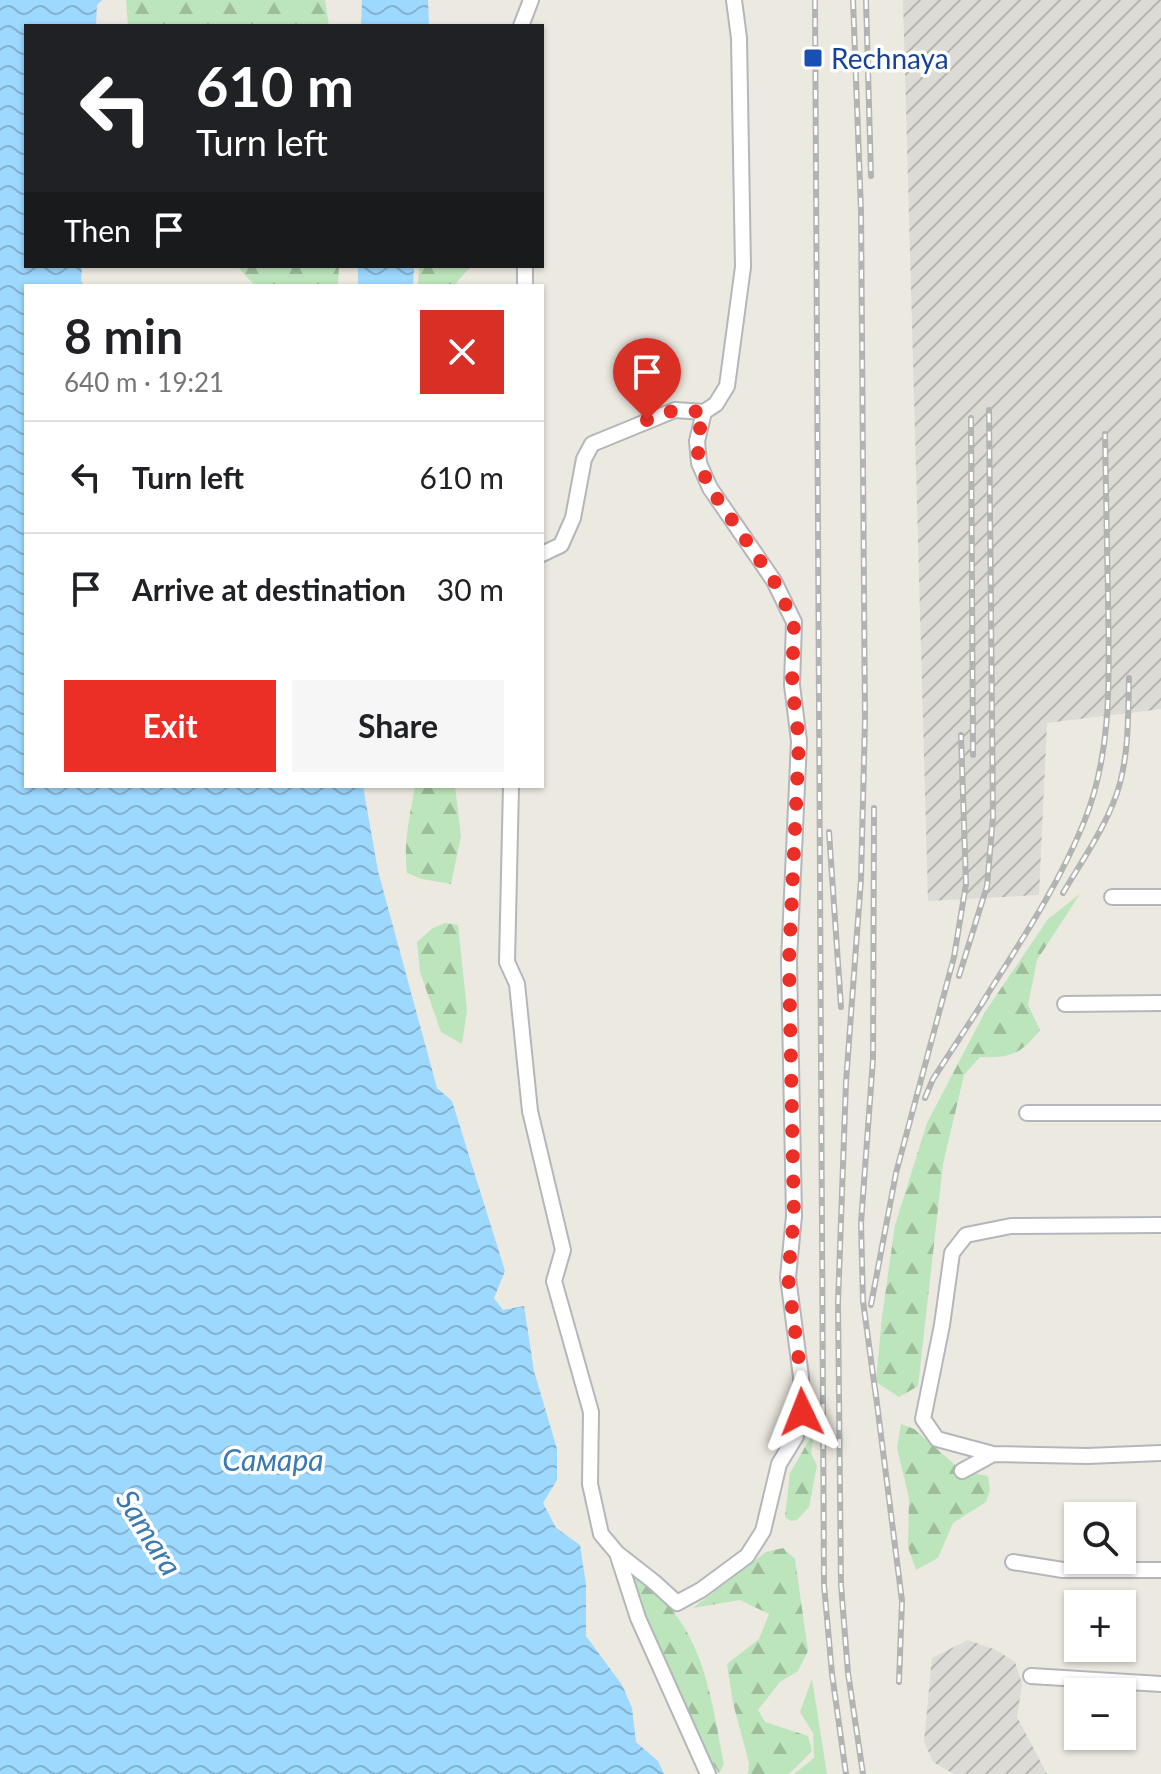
<!DOCTYPE html>
<meta charset="utf-8">
<style>
:root{--surface:#fff;--page:#f6f6f6;--text:#202124;--muted:#757577;--line:#e0e0e0;--accent:#eb2f27}
body{margin:0;font-family:Lato,sans-serif;background:var(--page);color:var(--text);height:100vh;display:flex;flex-direction:column;font-size:30px;white-space:nowrap}
*{box-sizing:border-box;margin:0}
p{font-size:26px;color:var(--muted)}
.icon{flex:none;width:44px;height:44px;fill:none;stroke:currentColor;stroke-width:2;stroke-linecap:round;stroke-linejoin:round}
.map{position:relative;flex:1;overflow:hidden}
.sheet{position:absolute;left:24px;top:284px;width:520px;height:504px;display:flex;flex-direction:column;background:var(--surface);border-radius:0px;box-shadow:0 2px 6px #0004}
.sheet>*{flex:none}
.top-card{position:absolute;left:24px;top:24px;width:520px;height:244px;border-radius:0px;box-shadow:0 2px 6px #0004;background:#202124;color:#fff;overflow:hidden}
.fabs{position:absolute;left:1064px;top:1502px;display:grid;gap:16px}
.fabs a{display:grid;place-items:center;width:72px;height:72px;border-radius:0px;background:var(--surface);box-shadow:0 2px 6px #0004;font-size:40px}
.pin{position:absolute;display:grid;place-items:center;width:68px;height:68px;color:#fff;margin:-82px -34px;border-radius:50% 50% 50% 0;rotate:-45deg;box-shadow:0 0 8px #0007}
.pin .icon{rotate:45deg}
.me{position:absolute;width:88px;margin:-44px;rotate:358deg;stroke-linejoin:round;filter:drop-shadow(0 0 6px #0008)}
.turn{display:flex;align-items:center;gap:28px;height:168px;padding:0 40px;font-size:36px}
.turn .icon{width:104px;height:104px;stroke-width:2.5}
.turn b{display:block;font-size:56px;line-height:68px}
.then{display:flex;align-items:center;height:76px;padding:0 40px;background:#0003;gap:16px;font-size:30px}
.round{display:grid;place-items:center;flex:none;width:84px;height:84px;border-radius:0px;background:var(--page)}
.overview{display:flex;align-items:center;justify-content:space-between;height:136px;padding:0 40px}
h1{font-size:48px;font-weight:700;line-height:60px}
.primary-button{display:flex;gap:16px;margin-top:auto;padding:16px 40px}
.primary-button a{flex:1;height:92px;border-radius:0px;background:var(--accent);color:#fff;font-size:32px;font-weight:700;line-height:92px;text-align:center}
.primary-button a+a{background:var(--page);color:var(--text)}
ul{padding:0;list-style:none}
li{display:flex;align-items:center;gap:24px;height:112px;padding:0 40px;border-top:2px solid var(--line)}
li div{flex:1}
li b{display:block;font-size:30px}
li em{font-style:normal}
.map>svg:first-child{display:block}
</style>
<div class="map">
<svg width="1161" height="1774" viewBox="0 0 1161 1774">
<defs>
<pattern id="industrial-furrows" width="10" height="10" patternUnits="userSpaceOnUse" patternTransform="scale(2)"><rect width="10" height="10" fill="#dddbd5"/><path d="M-1 1l2-2M0 10L10 0M9 11l2-2" fill="none" stroke="#b6b5b0"/></pattern>
<pattern id="forest-firs" width="22" height="20" patternUnits="userSpaceOnUse" patternTransform="scale(2)"><rect width="22" height="20" fill="#bde5bb"/><path d="M5 1l3.5 6h-7zM16 11l3.5 6h-7z" fill="#9dbd9b"/></pattern>
<pattern id="water-waves" width="16" height="10" patternUnits="userSpaceOnUse" patternTransform="scale(2)"><rect width="16" height="10" fill="#9dd8ff"/><path d="M0 5q4-4 8 0t8 0" fill="none" stroke="#83b2d2"/></pattern>
</defs>
<rect width="100%" height="100%" fill="#ece9e0"/>
<path fill="url(#industrial-furrows)" d="M903,0H1161V709L1047,723L1039,895L928,901Z
M968,1640L996,1650L1015,1662L1022,1684L1017,1717L1047,1774H954L933,1762L924,1741L932,1658Z"/>
<path fill="#bde5bb" d="M812,1679L827,1774H794L814,1758L813,1733L800,1712Z"/>
<path fill="url(#forest-firs)" d="M126,0H325L329,26H128Z
M237,266H339L338,286H255Z
M419,266H471L456,283L459,286H418Z
M415,786H455L461,836L451,884L422,879L407,873C403,844 410,815 415,786Z
M1080,894L1037,960L1028,1005L1040,1030C1020,1055 1011,1058 980,1057L964,1075L943,1164L918,1386L899,1397L876,1382L882,1317L895,1225L927,1123L985,1012L1048,919Z
M445,923L458,925L467,1011L462,1044L441,1032L420,972L417,942L433,928Z
M901,1424L914,1429L962,1471L988,1476L990,1490L986,1502L953,1523L938,1558L916,1570L908,1547L909,1498L897,1448Z
M815,1430L811,1453L817,1466L809,1507L797,1520L791,1521L785,1517L790,1473Z
M783,1548L795,1559L808,1651L798,1671L780,1682L758,1710L765,1722L808,1736L812,1751L789,1774H748L749,1763L733,1703L727,1664L759,1639L769,1614L740,1600L693,1608L766,1552Z
M628,1574C638,1577 645,1585 653,1591C705,1634 712,1703 724,1764L719,1773L711,1761C683,1698 652,1638 628,1574Z"/>
<path fill="url(#water-waves)" d="M0,0H102L97,5L96,26H26V266H82L81,280L84,286H26V786H363L378,871L437,1088L452,1101L505,1271L494,1298L503,1310L524,1306L534,1371L557,1449V1480L543,1503L556,1528L580,1545L586,1584V1636L622,1685L632,1708L636,1742L658,1761L664,1774H0Z
M362,0H428L429,26H361Z
M358,266H414L413,286H358Z"/>
<g fill="none" stroke-linecap="round" stroke-linejoin="round">
<defs>
<path id="minor" d="M521,26L531,0
M525,266V286
M542,554L561,545L573,518L584,459L592,444L675,410L704,412
M511,786L507,962L517,984L530,1111L563,1250L554,1281L591,1412L590,1484L601,1534L617,1553L638,1618L708,1774
M1112,897H1161
M1065,1004L1161,1003
M1027,1113H1161
M993,1454L937,1439L923,1419L942,1325L952,1253L966,1235L1011,1226L1161,1225
M962,1471L993,1454L1087,1456L1161,1453
M617,1553L654,1582L677,1603L701,1590L747,1556L763,1531L779,1464L796,1436L802,1412L801,1377L788,1277L794,1216L789,961L799,741L792,685L794,622L774,581L710,488L699,463L697,441L704,412L716,404L727,386L743,267L739,38L734,0
M1013,1562L1063,1570H1161
M1031,1676L1161,1684"/>
</defs>
<use href="#minor" stroke="#b3b7bb" stroke-width="18"/>
<use href="#minor" stroke="#fff" stroke-width="14"/>
<defs>
<path id="rail" d="M815,0L824,1585L832,1674L846,1774
M853,0L861,211L865,720L861,879L846,1082L838,1303L841,1585L848,1673L863,1774
M866,0L871,176
M971,418L973,755
M874,808L873,1059L861,1223L863,1301L876,1397
M829,832L841,1007
M1063,893C1083,859 1110,821 1120,783C1129,749 1128,713 1129,678
M959,976L987,886L993,817L989,410
M982,1003C1019,944 1058,887 1084,822C1113,751 1109,674 1108,599C1107,544 1106,489 1105,434
M925,1098L933,1079L987,996
M871,1305L896,1173L954,957L966,884L961,735
M875,1388L902,1601L899,1682"/>
</defs>
<use href="#rail" stroke="#b2b3b3" stroke-width="6"/>
<use href="#rail" stroke="#fff" stroke-width="3" stroke-dasharray="9" stroke-linecap="butt"/>
</g>
<g fill="none" stroke-linecap="round" stroke-linejoin="round">
<path stroke="#eb2f27" stroke-width="14" stroke-dasharray="0 25.2" d="M647,420L675,410L704,412L697,441L699,463L710,488L774,581L794,622L792,685L799,741L789,961L794,1216L788,1277L801,1377L802,1412"/>
</g>
<rect fill="#1a4fb4" stroke="#fff" stroke-width="3" x="803" y="48" width="20" height="20" rx="4"/>
<g text-anchor="middle" dominant-baseline="central" stroke-width="7" stroke-linejoin="round" paint-order="stroke">
<g font-size="28" fill="#164399" stroke="#fff" text-anchor="start">
<text x="831" y="58">Rechnaya</text>
</g>
<g font-size="30" font-style="italic" fill="#3a79b1" stroke="#fff">
<text x="273" y="1459">Самара</text>
<text transform="translate(150 1532) rotate(58)">Samara</text>
</g>
</g>
</svg>
<div class="fabs">
<a><svg class="icon" aria-label="search" viewBox="0 0 24 24"><circle cx="10" cy="10" r="6"/><path d="M15 15l6 6"/></svg></a>
<a>+</a>
<a>−</a>
</div>
<div class="pin" style="left:647px;top:420px;background:#d93025"><svg class="icon" aria-label="arrive" viewBox="0 0 24 24"><path d="M6 21V4h12l-3 4 3 4H6"/></svg></div>
<svg class="me" style="left:802px;top:1412px" viewBox="-20 -20 40 40"><path d="M0-17L14 15 0 8-14 15z" fill="#eb2f27" stroke="#fff" stroke-width="4"/></svg>
<div class="top-card">
<div class="turn"><svg class="icon" aria-label="left" viewBox="0 0 24 24"><path d="M17 20v-9H6M10 6l-5 5 5 5"/></svg><div><b>610 m</b>Turn left</div></div>
<div class="then">Then<svg class="icon" aria-label="arrive" viewBox="0 0 24 24"><path d="M6 21V4h12l-3 4 3 4H6"/></svg></div>
</div>
<section class="sheet">
<div class="overview"><div><h1>8 min</h1><p>640 m · 19:21</p></div><a class="round" style="background:#d93025;color:#fff"><svg class="icon" aria-label="close" viewBox="0 0 24 24"><path d="M6 6l12 12M18 6L6 18"/></svg></a></div>
<ul>
<li><svg class="icon" aria-label="left" viewBox="0 0 24 24"><path d="M17 20v-9H6M10 6l-5 5 5 5"/></svg><div><b>Turn left</b></div><em>610 m</em></li>
<li><svg class="icon" aria-label="arrive" viewBox="0 0 24 24"><path d="M6 21V4h12l-3 4 3 4H6"/></svg><div><b>Arrive at destination</b></div><em>30 m</em></li>
</ul>
<div class="primary-button"><a>Exit</a><a>Share</a></div>
</section>
</div>
